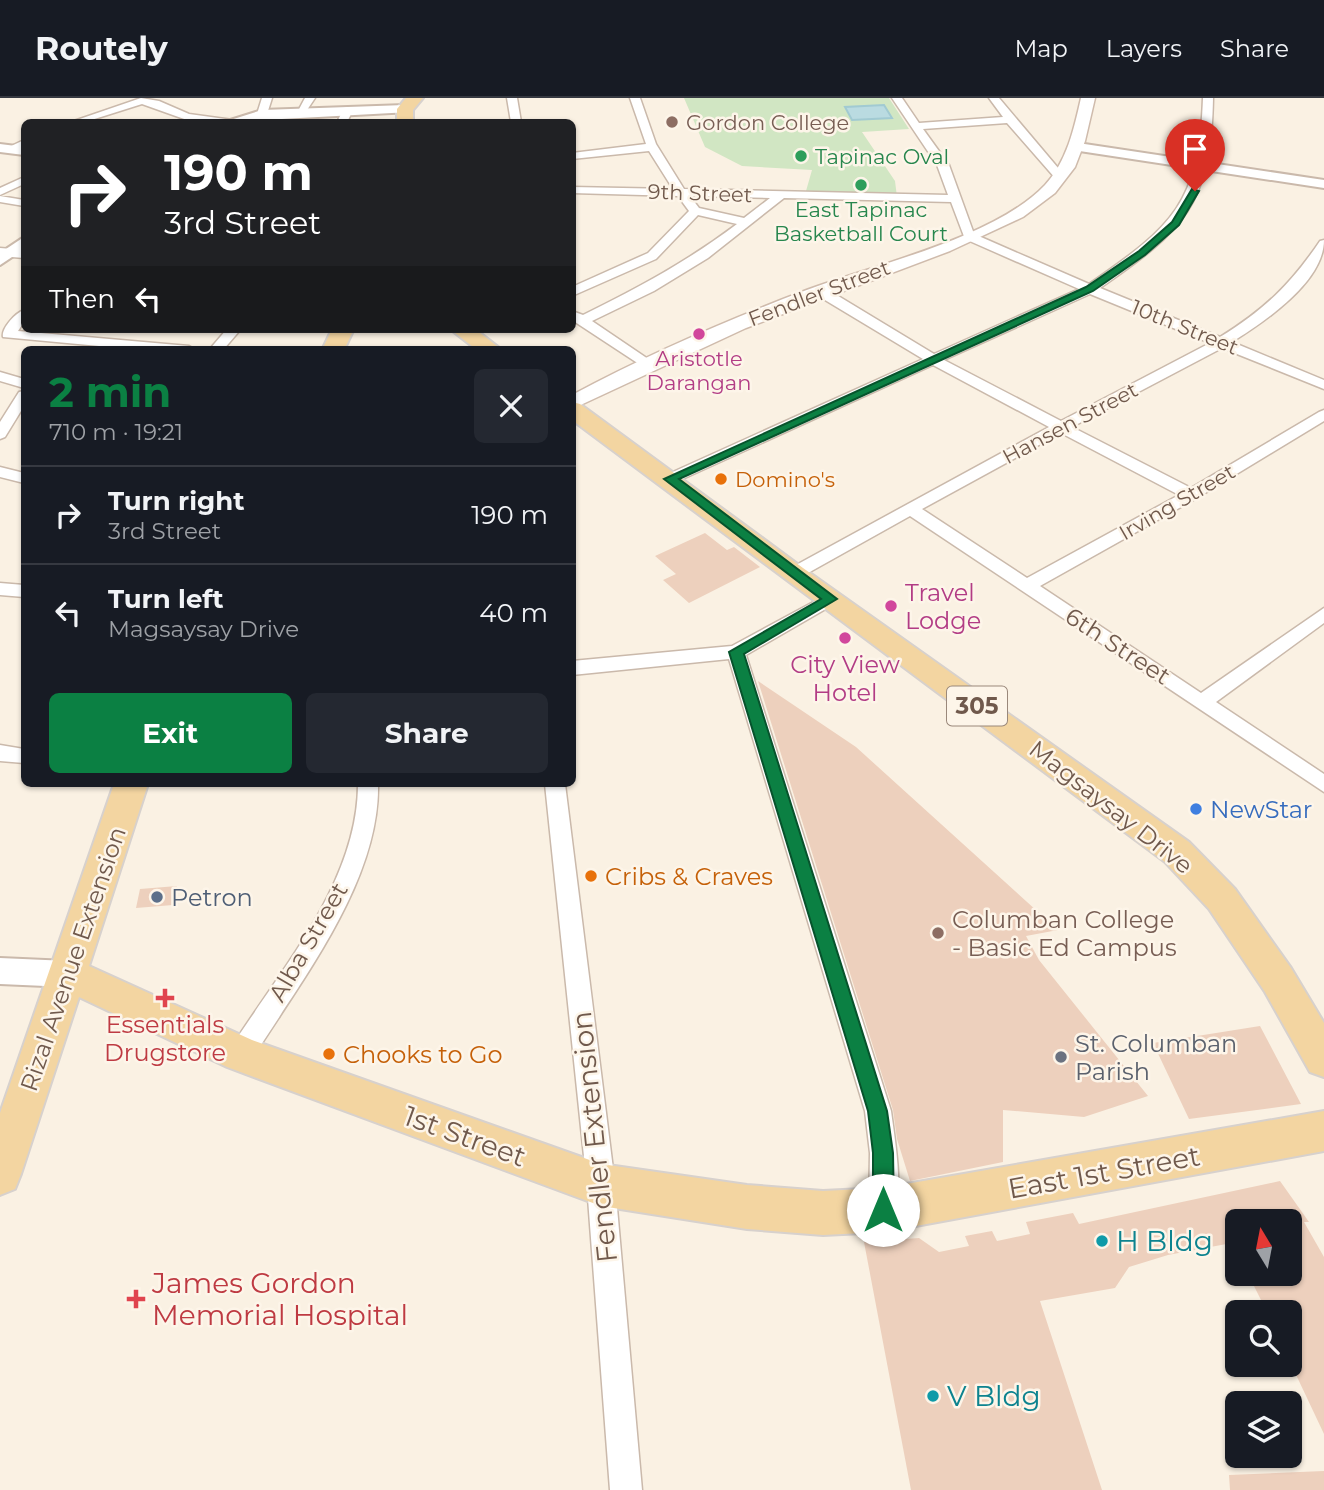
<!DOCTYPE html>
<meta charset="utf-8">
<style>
:root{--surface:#171b24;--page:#242831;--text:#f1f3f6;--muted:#9ea1a6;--line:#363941;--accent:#0b8043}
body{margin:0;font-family:Montserrat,sans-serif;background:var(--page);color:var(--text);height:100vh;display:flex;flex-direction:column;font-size:26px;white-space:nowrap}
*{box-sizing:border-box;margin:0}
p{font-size:23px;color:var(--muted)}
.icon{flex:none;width:38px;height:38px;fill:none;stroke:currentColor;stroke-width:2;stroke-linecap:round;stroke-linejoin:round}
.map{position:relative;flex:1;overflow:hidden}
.drawer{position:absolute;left:21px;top:248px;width:555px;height:441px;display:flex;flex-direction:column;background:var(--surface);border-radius:10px;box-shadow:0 2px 5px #0004}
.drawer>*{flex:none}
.banner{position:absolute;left:21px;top:21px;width:555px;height:214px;border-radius:10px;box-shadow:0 2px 5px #0004;background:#202124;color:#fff;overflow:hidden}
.needle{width:46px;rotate:350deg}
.controls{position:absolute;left:1225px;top:1111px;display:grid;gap:14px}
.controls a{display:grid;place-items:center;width:77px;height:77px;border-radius:10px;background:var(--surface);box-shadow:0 2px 5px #0004;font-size:35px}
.pin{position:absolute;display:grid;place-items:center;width:60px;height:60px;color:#fff;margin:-72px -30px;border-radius:50% 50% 50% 0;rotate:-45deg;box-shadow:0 0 7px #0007}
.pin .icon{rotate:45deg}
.me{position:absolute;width:77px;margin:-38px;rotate:0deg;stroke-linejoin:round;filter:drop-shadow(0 0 5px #0008)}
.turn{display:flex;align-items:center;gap:24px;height:147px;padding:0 28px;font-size:32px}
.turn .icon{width:91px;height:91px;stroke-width:2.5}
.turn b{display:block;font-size:49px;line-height:60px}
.then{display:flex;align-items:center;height:66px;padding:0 28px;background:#0003;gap:14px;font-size:26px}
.round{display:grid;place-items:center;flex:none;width:74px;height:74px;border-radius:10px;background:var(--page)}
.summary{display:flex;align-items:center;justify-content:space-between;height:119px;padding:0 28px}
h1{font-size:42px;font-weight:700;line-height:52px;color:var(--accent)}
.button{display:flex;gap:14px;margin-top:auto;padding:14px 28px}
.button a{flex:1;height:80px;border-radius:10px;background:var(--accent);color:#fff;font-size:28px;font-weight:700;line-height:80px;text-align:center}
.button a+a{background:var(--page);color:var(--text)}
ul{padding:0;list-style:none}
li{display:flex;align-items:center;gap:21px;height:98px;padding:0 28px;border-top:2px solid var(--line)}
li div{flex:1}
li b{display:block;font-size:26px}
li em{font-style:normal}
header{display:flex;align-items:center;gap:42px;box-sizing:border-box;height:98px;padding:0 35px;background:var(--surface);border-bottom:2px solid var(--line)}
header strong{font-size:33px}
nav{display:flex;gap:38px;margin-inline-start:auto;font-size:24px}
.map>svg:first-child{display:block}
</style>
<header>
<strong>Routely</strong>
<nav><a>Map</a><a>Layers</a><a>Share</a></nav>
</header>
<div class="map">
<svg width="1324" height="1392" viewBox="0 0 1324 1392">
<rect width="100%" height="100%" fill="#faf1e3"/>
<path fill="#d1e6c3" d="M684,0H889L909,31L862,34L895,83L897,99L806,93L812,72L742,68L705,49Z"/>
<path fill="#badbe1" stroke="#a1cad2" stroke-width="2" d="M884,7L892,20L852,22L845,9Z"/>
<path fill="#edd0bd" d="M705,435L727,452L734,449L760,469L689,505L663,482L676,476L655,458Z
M758,583L856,649L1058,832L1026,838L1039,862L1148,998L1084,1019L1003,1012V1064L910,1083L897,1041L893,1012Z
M177,788L173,807L136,810L140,791Z
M1260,928L1301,1006L1189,1021L1153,945Z
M1280,1083L1309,1124H1304L1324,1159V1336L1290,1264V1214H1267L1248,1176H1290V1124H1237V1144L1168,1157L1129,1169L1115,1190L1040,1203L1102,1392H911L864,1144L919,1140L939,1154L969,1148L965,1138L992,1133L997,1143L1030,1136L1026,1124L1073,1115L1079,1126Z
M1324,1373V1392H1230L1229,1377Z"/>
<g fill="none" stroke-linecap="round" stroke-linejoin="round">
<defs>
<path id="minor" d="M141,0L159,3L189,16L240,23L187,22L142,6L85,24H71Z
M262,0H272L267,16L262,19L257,16Z
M305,0H315L305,15H297Z
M507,0H517L521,24H511Z
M630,0H640L656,46L684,91L948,97L937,67L892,0H902L919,25L1003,19L989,0H999L1064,77V81H1056L1007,25L923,31L949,67L974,136L1089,186C1173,128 1199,106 1203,0H1213C1211,107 1184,132 1100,190L1220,239C1264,212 1291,186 1320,143L1324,142C1324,184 1264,224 1232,244L1324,282V291L1222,250L1072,329L1191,390L1319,314L1324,312V323L1197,400L1040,488L1201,595L1324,510V525L1216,604L1324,676V694L910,418L799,480H787L784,476L787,472L1049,329L933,267L676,384H664V378L923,261L815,196V190H825L934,256L1079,191L965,141L951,104L784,100L708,160L654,193L592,223L654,265L642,268L572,222V213L583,217C638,190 688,163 737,126L698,117L656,161L572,198V189L648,155L689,113L678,98L572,95V89L673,91L649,53L572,61V55L646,46ZM690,98L770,100L744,120L699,110ZM1090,196L1210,245L1061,323L944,262ZM1061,335L1179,397L1027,480L922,411Z
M348,9L353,12L347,24H337L344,10Z
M24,42V49L12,53L7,50Z
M24,79V86L0,97V90Z
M0,98L24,102V108L0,104Z
M0,150L24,152V160L0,158Z
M24,212V224L18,233L189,248L196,252H142L3,239C1,231 15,215 24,212Z
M227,231H241L223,252H209Z
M0,274L24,281V290L0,283Z
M24,293V308L5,339L0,341V324L19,294Z
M0,369L24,375V385L0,379Z
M0,485L24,487V499L0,497Z
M830,495L839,501L836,505L746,557L891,1013C895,1043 904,1094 893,1122L883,1126L873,1122L869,1112L870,1055L865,1013L729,561L572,577V563L732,548Z
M0,647L24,651V665L0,663Z
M358,686H378C380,784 300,884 250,964L241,967L232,964L228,956L232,948C282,870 358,783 358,686Z
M545,686H565L615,1087L642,1392H610L587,1087Z"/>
<path id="tertiary" d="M405,7L411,11L410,14L224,24L262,12Z
M1078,45L1324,82V90L1073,52V46Z
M0,46L24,49V57L0,54Z
M24,139V151L0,167V155Z
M0,860L68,863L79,867L83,876L79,885L68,889L0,886Z"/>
<path id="secondary" d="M1081,0H1095L1085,43L1075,69L1055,95L1023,119L950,153L746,230L572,311V297C647,257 725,223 804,193C873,167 995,140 1045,87C1067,63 1074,31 1081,0Z"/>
<path id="primary" d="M406,0H423L413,12V24H397V11Z
M332,231H354L344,252H322Z
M450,231H475L502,252H477Z
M572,304L580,306L803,470L1189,744L1235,791L1291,870L1324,925V979L1310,974L1265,894L1209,811L1165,764L572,322Z
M114,686H148L89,868L252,942L601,1066L747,1087L823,1093L883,1090L1324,1013V1053L883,1134L823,1137L747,1131L601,1108L227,969L79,899L21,1076L15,1091L0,1097V1015Z"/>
</defs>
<use href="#minor" stroke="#cab9ab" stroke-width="3"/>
<use href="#tertiary" stroke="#cab9ab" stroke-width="4"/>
<use href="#secondary" stroke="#cfbbac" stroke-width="3"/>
<use href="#primary" stroke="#d7d1cd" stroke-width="4"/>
<use href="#minor" fill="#fff" fill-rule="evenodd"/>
<use href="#tertiary" fill="#fff" fill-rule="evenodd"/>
<use href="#secondary" fill="#fff" fill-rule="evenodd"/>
<use href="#primary" fill="#f3d5a1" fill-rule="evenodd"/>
</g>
<path fill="#0b8043" stroke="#07532c" stroke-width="2" d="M1192,91L1199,93L1179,127L1145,157L1093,193L679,381L837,501L744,556L887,1013L893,1055L894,1112L891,1120L883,1123L876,1120L873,1112V1055L868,1013L729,554L821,501L664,381L1086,189L1139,153L1172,124Z"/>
<g fill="#8d6e63" stroke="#fdf5e9" stroke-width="2.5">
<circle cx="672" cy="24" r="7"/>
<circle cx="938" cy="835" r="7"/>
</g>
<g fill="#2e9e5b" stroke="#fdf5e9" stroke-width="2.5">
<circle cx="801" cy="58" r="7"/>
<circle cx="861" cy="87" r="7"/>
</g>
<g fill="#d1479c" stroke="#fdf5e9" stroke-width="2.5">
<circle cx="699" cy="236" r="7"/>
<circle cx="891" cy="508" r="7"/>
<circle cx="845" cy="540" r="7"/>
</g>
<g fill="#e8710a" stroke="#fdf5e9" stroke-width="2.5">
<circle cx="721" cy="381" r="7"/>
<circle cx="591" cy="778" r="7"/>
<circle cx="329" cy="956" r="7"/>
</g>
<circle fill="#3f7fe0" stroke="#fdf5e9" stroke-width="2.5" cx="1196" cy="711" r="7"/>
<circle fill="#5c6f8a" stroke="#fdf5e9" stroke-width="2.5" cx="157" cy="799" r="7"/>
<g fill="#e0444e" stroke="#fdf5e9" stroke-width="2.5">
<path d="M161.5 889.5h7v7h7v7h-7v7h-7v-7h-7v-7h7z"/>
<path d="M132.5 1190.5h7v7h7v7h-7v7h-7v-7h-7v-7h7z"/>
</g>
<circle fill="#6b7280" stroke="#fdf5e9" stroke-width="2.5" cx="1061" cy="959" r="7"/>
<g fill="#0f9aa8" stroke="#fdf5e9" stroke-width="2.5">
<circle cx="1102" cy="1143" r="7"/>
<circle cx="933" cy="1298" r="7"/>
</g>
<g text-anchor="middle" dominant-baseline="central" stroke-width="5" stroke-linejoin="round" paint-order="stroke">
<g font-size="21" fill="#785e54" stroke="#fdf5e9" text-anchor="start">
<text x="686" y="24">Gordon College</text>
</g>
<g font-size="21" fill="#27864d" stroke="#fdf5e9" text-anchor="start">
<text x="815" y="58">Tapinac Oval</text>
<text x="861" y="111" text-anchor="middle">East Tapinac<tspan x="861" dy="24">Basketball Court</tspan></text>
</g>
<g font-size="21" fill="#70594c" stroke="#fdf5e9">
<text transform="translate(700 95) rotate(2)">9th Street</text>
<text transform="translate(819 195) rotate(-21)">Fendler Street</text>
<text transform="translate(1185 229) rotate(22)">10th Street</text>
<text transform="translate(1070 325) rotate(-28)">Hansen Street</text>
<text transform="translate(1177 404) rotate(-30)">Irving Street</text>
</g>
<g font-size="21" fill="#b23c85" stroke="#fdf5e9">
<text x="699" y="260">Aristotle<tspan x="699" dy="24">Darangan</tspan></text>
</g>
<g font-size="21" fill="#c56008" stroke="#fdf5e9" text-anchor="start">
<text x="735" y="381">Domino's</text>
</g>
<rect fill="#fdf5e9" stroke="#9a887b" stroke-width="2" x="947" y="588.5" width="60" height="39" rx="5"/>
<g font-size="23" font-weight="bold" fill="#70594c">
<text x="977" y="608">305</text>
</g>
<g font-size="24" fill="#b23c85" stroke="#fdf5e9" text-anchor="start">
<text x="905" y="494">Travel<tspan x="905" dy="28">Lodge</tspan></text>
<text x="845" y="566" text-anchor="middle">City View<tspan x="845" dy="28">Hotel</tspan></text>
</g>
<g font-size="24" fill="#70594c" stroke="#fdf5e9">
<text transform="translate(1118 548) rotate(33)">6th Street</text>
<text transform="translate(1111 709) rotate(38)">Magsaysay Drive</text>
<text transform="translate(308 844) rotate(-60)">Alba Street</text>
<text transform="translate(73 861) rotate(-71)">Rizal Avenue Extension</text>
</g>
<g font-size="24" fill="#366cbe" stroke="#fdf5e9" text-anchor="start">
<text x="1210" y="711">NewStar</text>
</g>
<g font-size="24" fill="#c56008" stroke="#fdf5e9" text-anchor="start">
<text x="605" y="778">Cribs &amp; Craves</text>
<text x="343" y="956">Chooks to Go</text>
</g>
<g font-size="24" fill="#4e5e75" stroke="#fdf5e9" text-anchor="start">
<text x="171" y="799">Petron</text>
</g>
<g font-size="24" fill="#785e54" stroke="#fdf5e9" text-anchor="start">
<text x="952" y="821">Columban College<tspan x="952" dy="28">- Basic Ed Campus</tspan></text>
</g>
<g font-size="24" fill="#be3a42" stroke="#fdf5e9">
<text x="165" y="926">Essentials<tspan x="165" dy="28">Drugstore</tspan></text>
</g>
<g font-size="24" fill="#5b616d" stroke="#fdf5e9" text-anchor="start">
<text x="1075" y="945">St. Columban<tspan x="1075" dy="28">Parish</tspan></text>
</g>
<g font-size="28" fill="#70594c" stroke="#fdf5e9">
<text transform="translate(465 1038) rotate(20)">1st Street</text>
<text transform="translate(594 1039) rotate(-96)">Fendler Extension</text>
<text transform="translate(1104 1074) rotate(-10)">East 1st Street</text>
</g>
<g font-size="28" fill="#0d838f" stroke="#fdf5e9" text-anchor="start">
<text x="1116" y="1143">H Bldg</text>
<text x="947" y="1298">V Bldg</text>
</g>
<g font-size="28" fill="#be3a42" stroke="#fdf5e9" text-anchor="start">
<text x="152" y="1185">James Gordon<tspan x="152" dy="32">Memorial Hospital</tspan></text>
</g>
</g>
</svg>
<div class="controls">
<a><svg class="needle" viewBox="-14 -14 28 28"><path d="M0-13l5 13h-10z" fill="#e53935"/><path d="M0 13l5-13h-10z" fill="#9ea1a6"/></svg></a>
<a><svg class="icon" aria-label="search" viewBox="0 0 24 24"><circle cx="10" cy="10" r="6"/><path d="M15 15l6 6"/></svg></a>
<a><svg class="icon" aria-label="layers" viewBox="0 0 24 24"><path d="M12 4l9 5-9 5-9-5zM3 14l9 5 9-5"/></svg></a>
</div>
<div class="pin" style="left:1195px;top:93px;background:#d93025"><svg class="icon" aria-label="arrive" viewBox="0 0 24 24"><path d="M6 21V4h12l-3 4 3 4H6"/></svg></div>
<svg class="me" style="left:883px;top:1112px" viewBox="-20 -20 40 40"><circle r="19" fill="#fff"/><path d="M0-13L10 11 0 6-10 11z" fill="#0b8043"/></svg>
<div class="banner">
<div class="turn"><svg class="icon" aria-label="right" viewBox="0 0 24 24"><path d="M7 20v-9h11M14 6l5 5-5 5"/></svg><div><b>190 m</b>3rd Street</div></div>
<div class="then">Then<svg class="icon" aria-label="left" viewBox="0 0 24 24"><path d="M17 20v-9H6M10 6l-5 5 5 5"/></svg></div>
</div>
<section class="drawer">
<div class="summary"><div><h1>2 min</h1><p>710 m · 19:21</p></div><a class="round"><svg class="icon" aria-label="close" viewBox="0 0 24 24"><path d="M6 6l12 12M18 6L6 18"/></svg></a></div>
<ul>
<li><svg class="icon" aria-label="right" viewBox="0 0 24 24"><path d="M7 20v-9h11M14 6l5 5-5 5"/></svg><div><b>Turn right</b><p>3rd Street</p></div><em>190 m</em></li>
<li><svg class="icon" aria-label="left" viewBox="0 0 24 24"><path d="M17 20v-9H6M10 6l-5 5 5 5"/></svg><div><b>Turn left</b><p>Magsaysay Drive</p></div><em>40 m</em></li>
</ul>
<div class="button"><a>Exit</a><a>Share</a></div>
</section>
</div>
